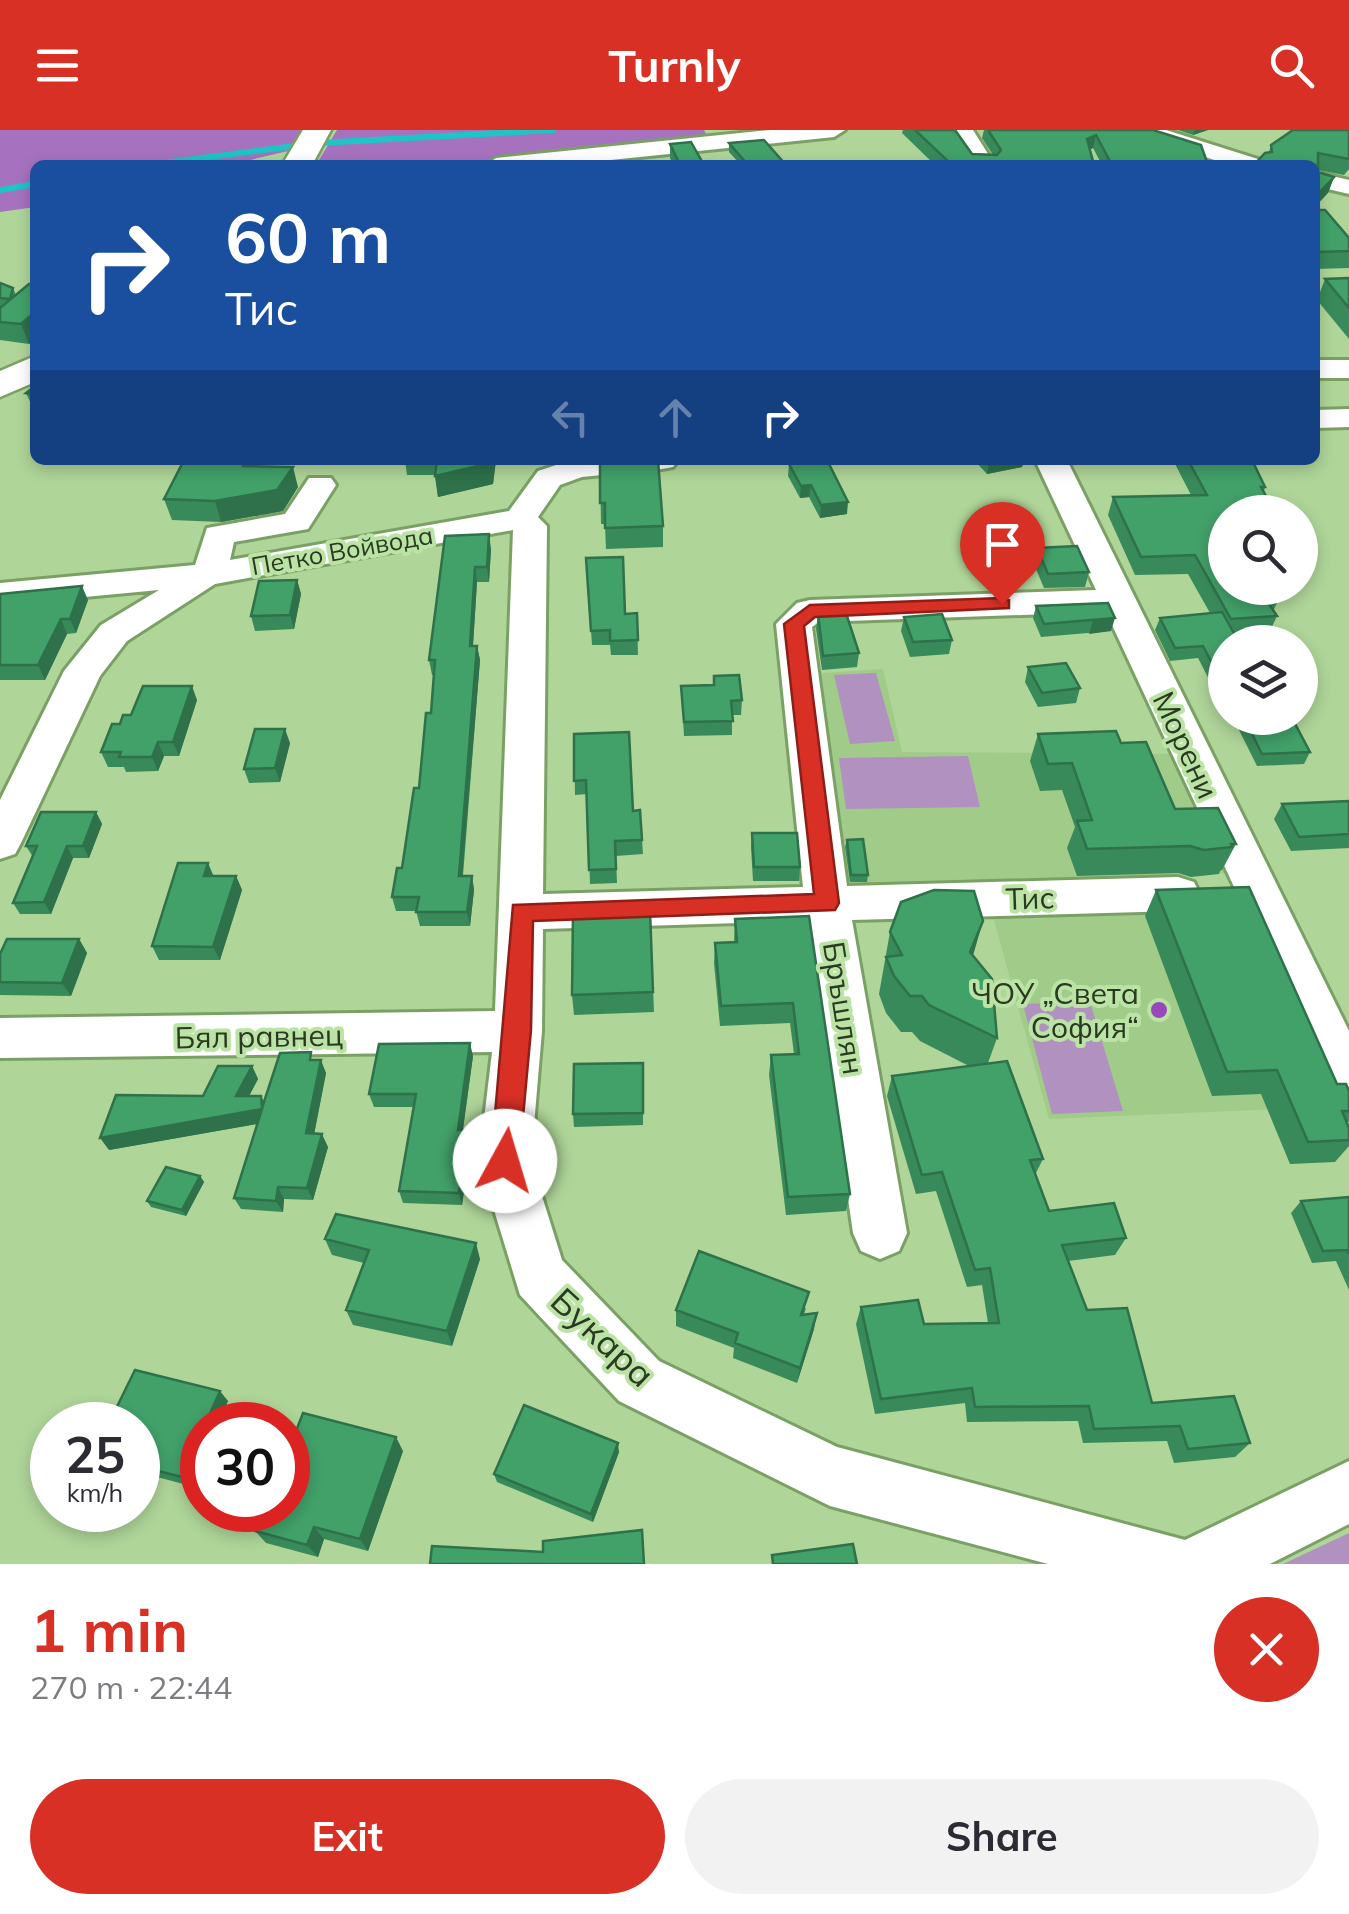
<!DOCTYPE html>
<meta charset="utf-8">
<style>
:root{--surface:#fff;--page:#f2f2f3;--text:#2b2b33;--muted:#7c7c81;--accent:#d93025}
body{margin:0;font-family:Mulish,sans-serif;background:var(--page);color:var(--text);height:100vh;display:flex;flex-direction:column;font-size:38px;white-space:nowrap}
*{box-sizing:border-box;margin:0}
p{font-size:32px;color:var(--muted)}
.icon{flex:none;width:55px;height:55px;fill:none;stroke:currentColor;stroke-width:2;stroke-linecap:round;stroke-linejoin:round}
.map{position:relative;height:1434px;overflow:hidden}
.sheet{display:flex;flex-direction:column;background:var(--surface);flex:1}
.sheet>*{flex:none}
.top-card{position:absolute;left:30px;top:30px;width:1290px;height:305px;border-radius:15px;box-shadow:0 5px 15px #0003;background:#1a4fa0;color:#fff;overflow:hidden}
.fabs{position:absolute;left:1208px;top:365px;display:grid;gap:20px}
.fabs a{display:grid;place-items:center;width:110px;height:110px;border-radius:50%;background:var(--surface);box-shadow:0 5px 15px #0003;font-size:50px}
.speed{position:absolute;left:30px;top:1272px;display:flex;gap:20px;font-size:50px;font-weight:700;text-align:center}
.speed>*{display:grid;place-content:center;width:130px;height:130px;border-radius:50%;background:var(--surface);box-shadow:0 5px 15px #0003;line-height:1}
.speed small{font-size:25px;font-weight:400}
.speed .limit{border:15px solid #d22;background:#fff;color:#111}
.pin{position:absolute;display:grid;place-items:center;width:85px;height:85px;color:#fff;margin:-102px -42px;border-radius:50% 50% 50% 0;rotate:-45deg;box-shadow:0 0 10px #0007}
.pin .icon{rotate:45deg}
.me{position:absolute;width:110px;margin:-55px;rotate:6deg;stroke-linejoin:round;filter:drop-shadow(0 0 8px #0008)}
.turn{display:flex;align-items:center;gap:35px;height:210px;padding:0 30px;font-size:45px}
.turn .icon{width:130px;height:130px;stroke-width:2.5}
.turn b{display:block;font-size:70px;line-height:85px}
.lanes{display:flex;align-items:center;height:95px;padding:0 30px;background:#0003;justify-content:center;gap:50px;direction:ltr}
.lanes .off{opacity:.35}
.round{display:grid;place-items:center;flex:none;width:105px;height:105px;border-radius:52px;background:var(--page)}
.head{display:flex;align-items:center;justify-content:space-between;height:170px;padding:0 30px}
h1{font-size:60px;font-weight:700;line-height:75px;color:var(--accent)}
.cta{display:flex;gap:20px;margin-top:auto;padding:20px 30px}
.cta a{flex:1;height:115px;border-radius:60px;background:var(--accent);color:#fff;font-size:40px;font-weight:700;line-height:115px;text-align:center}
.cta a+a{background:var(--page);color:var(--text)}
header{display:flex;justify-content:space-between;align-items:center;height:130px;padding:0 30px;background:var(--accent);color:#fff;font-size:45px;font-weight:700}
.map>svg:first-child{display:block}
</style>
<header><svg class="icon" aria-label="menu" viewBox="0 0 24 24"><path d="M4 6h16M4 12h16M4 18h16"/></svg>Turnly<svg class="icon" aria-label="search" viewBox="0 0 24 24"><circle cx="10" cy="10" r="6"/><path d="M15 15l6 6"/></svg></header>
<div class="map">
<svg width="1349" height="1434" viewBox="0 0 1349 1434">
<rect width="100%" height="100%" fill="#afd599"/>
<path fill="#a1cb88" d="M883,539L902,622L1177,624L1229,743L833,755L810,544Z
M1250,774L1346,976L1049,989L992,783Z"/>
<path fill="#b091c0" d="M876,543L895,611L850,614L834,545Z
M968,626L980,677L846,679L839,628Z
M1090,872L1123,981L1052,984L1023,874Z
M1349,1403V1434H1283Z"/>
<path fill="#a672bf" d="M0,0H312L301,18L229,35H35V77L0,82Z
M337,0H704L709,9L455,35H316Z"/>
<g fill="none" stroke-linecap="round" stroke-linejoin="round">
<path stroke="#1dc5c5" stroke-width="6" d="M319,13L553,0
M148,35L295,16
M0,60L35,54"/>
<defs>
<path id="minor" d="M770,0H845L834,7L562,35H485L496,28Z
M951,0H973L995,35H973Z
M1133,0H1166L1261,30L1264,35H1230L1136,5Z
M1315,42L1349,50V64L1315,56Z
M1315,230H1349V248H1315Z
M1349,279V297L1315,298V280Z
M571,330H678L673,337L662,339L582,347L560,355L538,387L547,396L543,764L803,757L776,494L797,473L810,470L1096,460L1035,330H1067L1349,901V974L1332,967L1106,482L819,492L812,497L847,756L1178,747L1194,752L1200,764L1194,776L1178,781L852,790L907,1103L899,1121L880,1129L861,1121L853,1103L808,791L543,799L542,901L531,1031L562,1130L659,1231L837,1317L1185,1410L1349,1331V1394L1270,1434H1048L830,1376L619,1271L520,1165L479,1031L492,922L0,928V888L495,881L513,400L215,454L127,511L100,546L21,713L15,724L0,729V670L64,541L101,495L159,460L0,475V453L195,435L207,398L285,384L309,348H331L336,355L308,399L234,412L230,430L509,381L538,341Z"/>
<path id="major" d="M303,0H331L312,35H282Z
M35,226V252L0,267V241Z"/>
</defs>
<use href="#minor" stroke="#7ba066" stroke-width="6"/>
<use href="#major" stroke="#7ba066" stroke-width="5"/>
<use href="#minor" fill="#fff" fill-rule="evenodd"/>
<use href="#major" fill="#fff" fill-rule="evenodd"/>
</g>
<path fill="#398a5a" d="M903,0H955L972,24L993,25L982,8L984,0H1153L1208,35H1102L1093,18L1090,19L1094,35H935L902,3Z
M1178,0H1208L1193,5Z
M1349,0V39L1344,45L1318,40V42L1334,47L1328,63L1269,22L1271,15Z
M729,13L786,35H741L729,22Z
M670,14L704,35H673L670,28Z
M1315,80L1349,108V138L1315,139Z
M1349,148V209L1317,170L1325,149Z
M0,153L13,158L16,165L35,154V209L29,214L0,210Z
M35,256V282L26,263Z
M245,330L247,336L298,357L283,381L221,392L172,390L164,369Z
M405,330H496L493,354L438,367L435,345H407Z
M974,330H1024L1022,337L987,344Z
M1173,330H1252L1265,357L1264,361L1225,382L1280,467L1273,481L1277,486L1268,505L1235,506L1225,512V572L1220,562L1216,563L1198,528L1170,531L1155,500L1160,488L1210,483L1188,444L1135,445L1108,385L1113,367L1191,365Z
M600,334L663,396V417L606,419L605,394H601Z
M789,334L847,384L820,388L809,367L800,368L788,346Z
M445,406L491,419L489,452H477L473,516H477L480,530L463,746H472L474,760L470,796H420L416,781H396L392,767L402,738L419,658L431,583L434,545H432L429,530Z
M1037,418L1089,442L1085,457L1044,458L1033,432Z
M586,428L625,484L637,483L638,525H611L610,515H592Z
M297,450L301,464L294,499L255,501L251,486Z
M0,464L88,470L76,503L67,504L45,550H0Z
M1108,473L1111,501L1041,507L1033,488L1036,476Z
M818,484L859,523L857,537L822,540L816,499Z
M904,487L952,510L949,524L910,527L901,501Z
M1028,537L1080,558L1076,573L1038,577L1025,552Z
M714,546L742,570L741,585H732V605L684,606L681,556L713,555Z
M197,570L179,626H164L158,641L126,642L124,637H108L101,622L120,594L131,585Z
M1233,588H1283L1310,622L1304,634L1257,636Z
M574,604L633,681L640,680L643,724L616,726L617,753L590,754L587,664L575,665Z
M1038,604L1121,613L1175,679L1236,714L1222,740L1220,741L1219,744L1191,747L1178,743L1077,746L1067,718L1075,697L1062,660L1040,661L1030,631Z
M290,613L280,652L249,653L244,639Z
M1349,671V718L1291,721L1274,689L1282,674Z
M96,682L102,694L89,728H73L51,784H20L13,773L33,727L26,716Z
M752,703L800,737L799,751H753L751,717Z
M847,710L868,745L867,752H850L845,717Z
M214,746H236L242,760L220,830H159L152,816Z
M1156,760L1337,954L1349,961V991L1347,994L1349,998V1016L1335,1032L1290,1034L1261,964L1212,966L1145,786Z
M650,780L654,882L574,885L572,865Z
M809,786L850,1064L846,1081L786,1085L769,945L771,925L794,924L790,893L720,896L714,833L715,813L734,812L735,789Z
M890,802L973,825L997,908L988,933L1043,1029L1035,1045L1049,1081L1126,1108L1115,1125L1068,1131L1087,1180L1152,1273L1250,1313L1235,1327L1174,1333L1167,1311L1083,1313L1078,1291L967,1292L965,1273L875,1284L856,1194L861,1177L924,1194L988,1193L982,1155L967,1157L936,1061L916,1064L887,966L892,946L969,936L920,911L912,902H901L886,883L879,864Z
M79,809L87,823L71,866L0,865V824Z
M473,926L463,1000H468L471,1013L462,1075L403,1073L399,1061L414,977H374L369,964Z
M314,930L326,943L314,1004L328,1017L313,1070L284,1069L283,1082L241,1079L234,1068L257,994L109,1020L252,936L258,949L249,966H261L264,972Z
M643,933V995L574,997L573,984Z
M200,1046L204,1052L186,1086L151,1077L147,1071Z
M1349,1067V1160L1336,1131L1312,1133L1291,1083L1301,1071Z
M325,1109L480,1129L452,1216L353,1195L346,1180L364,1133L332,1125Z
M806,1178L804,1185L814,1199L797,1253L733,1228L734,1218L676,1196V1180Z
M228,1271L217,1295H202V1329L191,1356L138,1342V1295Z
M403,1321L368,1421L324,1409L318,1427L266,1413L255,1401Z
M619,1322L593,1392L497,1352L494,1344Z"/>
<path fill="#2e714a" d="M1195,0H1208L1193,5Z
M1096,5L1093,18L1084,22L1087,9Z
M1334,47L1328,63L1315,77V67Z
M35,182V209L29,214L21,194Z
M491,330H496L493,354L438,367L435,346Z
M997,330H1024L1022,337L987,344L989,332Z
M293,337L298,357L283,381L221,392L215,371Z
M811,355L809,367L800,368L801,356Z
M848,372L847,384L820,388L821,375Z
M489,404L491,419L489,452L487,437Z
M475,437L477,452L472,530L470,516Z
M297,450L301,464L294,499L290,485Z
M82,456L88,470L76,503L70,489Z
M1115,488L1111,501L1089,504L1093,491Z
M61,489L67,504L45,550L38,535Z
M477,516L480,530L461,760L459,746Z
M192,556L197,570L179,626L173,612Z
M285,599L290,613L280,652L275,638Z
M158,612L164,626L158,641L152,627Z
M96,682L102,694L89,728L83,716Z
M67,716L73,728L51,784L44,772Z
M208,733L214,747L204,746Z
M236,746L242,760L220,830L213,817Z
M472,746L474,760L470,796L467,782Z
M983,791L972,829L970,822Z
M79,809L87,823L71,866L62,853Z
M470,913L473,926L461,1012L458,1000Z
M321,930L326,943L312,1015L306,1003Z
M252,936L258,949L242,979L236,966Z
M262,979L268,992L109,1020L100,1008Z
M468,1000L471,1013L462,1075L459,1063Z
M322,1004L328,1017L313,1070L307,1058Z
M200,1046L204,1052L186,1086L182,1080Z
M278,1057L284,1069L283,1082L276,1071Z
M476,1113L480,1129L452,1216L447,1201Z
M817,1183L814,1199L797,1253L800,1238Z
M220,1261L228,1271L217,1295H205Z
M202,1300V1329L191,1356L182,1347Z
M396,1307L403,1321L368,1421L360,1409Z
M618,1313L619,1322L593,1392L591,1384Z
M314,1397L324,1409L318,1427L307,1415Z"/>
<path fill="#42a169" stroke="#2e714a" stroke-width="2.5" d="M915,0H955L972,24L997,25L1001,20L988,0H1153L1201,15L1208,35H1112L1096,5L1087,9L1094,35H952Z
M1293,0H1349V29L1318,23V42L1334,47L1315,67V35H1254L1265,23L1272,22L1271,15Z
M764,10L786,35H748L729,13Z
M691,12L704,35H680L670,14Z
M1315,80H1325L1349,108V121L1318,122L1315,118Z
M1349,148V178L1325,149Z
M0,153L13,158L10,169L0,168Z
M29,154H35V182L21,194L0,192V178Z
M35,256V264L26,263Z
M184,330H245L243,336L293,337L277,360L215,371L164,369Z
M437,330H491V333L435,346Z
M658,330L663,396L605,398V373H600V334Z
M816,330H827L848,372L821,375L811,355L801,356L789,334Z
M1188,330H1252L1265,357H1261L1275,382H1225V458H1274L1280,467L1265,468L1277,486L1231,489L1195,425L1141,427L1113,367L1207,365Z
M489,404L487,437H475L470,516H477L459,746H472L467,782H416L419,767H392L397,738H402L414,658H419L426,583H431L435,530H429L445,406Z
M1077,416L1089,442L1048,444L1037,418Z
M623,427L625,484L637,483L638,510L610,511V500L591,501L586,428Z
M297,450L290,485L251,486L259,451Z
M82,456L70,489H61L38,535H0V464Z
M1108,473L1115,488L1044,494L1036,476Z
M845,480L859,523L823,526L818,484Z
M1222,482L1239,512H1225V550H1221L1203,516L1175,518L1160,488Z
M942,484L952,510L913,512L904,487Z
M1066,533L1080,558L1042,563L1028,537Z
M739,545L742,570L731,571L733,591L684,592L681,556L714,555V546Z
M143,556H192L173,612H158L152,627H119L121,622H101L112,594H120L123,585H131Z
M1244,588H1283L1284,590H1293L1310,622L1262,624Z
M255,599H285L275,638L244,639Z
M1116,601L1121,613L1146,612L1175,679L1218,678L1236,714H1231L1232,717L1204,720L1190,716L1087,719L1077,691L1092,690L1072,633L1048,634L1038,604Z
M629,602L633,681L640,680L642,710L615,711L616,739L589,740L586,650L574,651V604Z
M1349,671V704L1299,707L1282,674Z
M41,682H96L83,716H67L44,772L13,773L37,716H26Z
M752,703H797L800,737H754Z
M863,709L868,745H851L847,710Z
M178,733H208L204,746H236L213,817L152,816Z
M1249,757L1337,954H1346L1349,961V981H1342L1349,998V1010L1308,1012L1277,940L1227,942L1156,760Z
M934,760L974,761L983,791L970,822L992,849L997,908L929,875L922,866H910L894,846L886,827L902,825L890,802L901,772Z
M650,780L653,862L572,865L573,783Z
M809,786L850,1064L788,1067L771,925L799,924L793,873L721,876L715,813L737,812L735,789Z
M7,809H79L62,853L0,852V824Z
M470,913L458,1000H468L459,1063L399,1061L416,964H369L379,914Z
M311,922L310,930H321L306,1003L322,1004L307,1058L278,1057L276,1071L234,1068L262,979L100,1008L116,965L203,966L218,936H252L236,966H261L262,978L280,923Z
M1007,931L1043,1029L1030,1030L1049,1081L1114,1073L1126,1108L1062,1115L1087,1180L1127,1178L1152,1273L1234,1266L1250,1313L1188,1319L1180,1296L1094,1299L1089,1276L975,1277L972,1258L881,1269L861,1177L918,1170L924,1194L999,1193L990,1138L975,1140L942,1042L922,1045L892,946Z
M643,933V983L573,984L574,934Z
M166,1037L200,1046L182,1080L147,1071Z
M1349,1067V1124L1347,1120L1323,1121L1301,1071Z
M336,1084L476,1113L447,1201L346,1180L369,1120L325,1109Z
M699,1121L809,1162L801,1185L817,1183L800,1238L735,1213L738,1203L676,1180Z
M135,1240L220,1261L205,1295H202V1300L182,1347L138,1336V1295H108Z
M524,1275L618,1313L591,1384L494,1344Z
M303,1283L396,1307L360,1409L314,1397L307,1415L255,1401L264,1380H288V1322Z
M642,1400L644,1434H430L432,1416L543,1422V1411Z
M853,1414L857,1434H773L772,1425Z"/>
<path fill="#d93025" stroke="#8d1f18" stroke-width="2.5" d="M1002,468L1009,470V478L815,487L804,496L839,773L835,780L533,791L531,900L519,1031L515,1040L505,1044L495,1040L491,1031L513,775L814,764L784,494L810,475Z"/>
<circle fill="#9849b9" stroke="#bbe3a5" stroke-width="4" cx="1159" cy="880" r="10"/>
<g text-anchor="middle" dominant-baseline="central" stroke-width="8" stroke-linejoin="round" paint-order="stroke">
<g font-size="25" fill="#2a3921" stroke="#bbe3a5">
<text transform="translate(342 420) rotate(-10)">Петко Войвода</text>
</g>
<g font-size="30" fill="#2a3921" stroke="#bbe3a5">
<text transform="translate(1186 615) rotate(65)">Морени</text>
<text transform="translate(1030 768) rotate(-2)">Тис</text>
<text transform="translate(844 878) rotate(81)">Бръшлян</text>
<text transform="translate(259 906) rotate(-1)">Бял равнец</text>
</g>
<g font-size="30" fill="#2a3921" stroke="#bbe3a5" text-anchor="end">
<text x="1139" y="863">ЧОУ „Света<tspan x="1139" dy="34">София“</tspan></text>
</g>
<g font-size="35" fill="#2a3921" stroke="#bbe3a5">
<text transform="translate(603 1207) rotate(43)">Букара</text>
</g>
</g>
</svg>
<div class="fabs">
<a><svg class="icon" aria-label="search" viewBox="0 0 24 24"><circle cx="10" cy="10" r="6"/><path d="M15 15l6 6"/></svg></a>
<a><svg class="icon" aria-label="layers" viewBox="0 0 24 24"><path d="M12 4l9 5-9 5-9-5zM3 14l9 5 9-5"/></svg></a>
</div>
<div class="speed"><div>25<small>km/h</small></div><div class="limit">30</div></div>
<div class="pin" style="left:1002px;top:474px;background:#d93025"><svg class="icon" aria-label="arrive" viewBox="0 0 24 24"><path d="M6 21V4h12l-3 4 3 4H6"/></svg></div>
<svg class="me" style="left:505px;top:1031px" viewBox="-20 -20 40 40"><circle r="19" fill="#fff"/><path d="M0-13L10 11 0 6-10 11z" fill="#d93025"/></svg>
<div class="top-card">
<div class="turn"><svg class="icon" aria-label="right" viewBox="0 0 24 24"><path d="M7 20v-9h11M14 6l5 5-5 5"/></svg><div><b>60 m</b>Тис</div></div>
<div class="lanes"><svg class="icon off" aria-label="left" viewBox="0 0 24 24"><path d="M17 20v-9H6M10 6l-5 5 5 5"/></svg><svg class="icon off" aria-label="ahead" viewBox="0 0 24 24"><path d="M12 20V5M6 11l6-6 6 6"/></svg><svg class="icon" aria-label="right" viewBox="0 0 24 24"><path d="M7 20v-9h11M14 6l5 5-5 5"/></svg></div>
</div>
</div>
<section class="sheet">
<div class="head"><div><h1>1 min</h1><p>270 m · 22:44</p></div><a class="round" style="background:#d93025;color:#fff"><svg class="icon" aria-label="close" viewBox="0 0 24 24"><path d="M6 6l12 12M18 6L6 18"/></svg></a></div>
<div class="cta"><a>Exit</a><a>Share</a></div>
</section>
